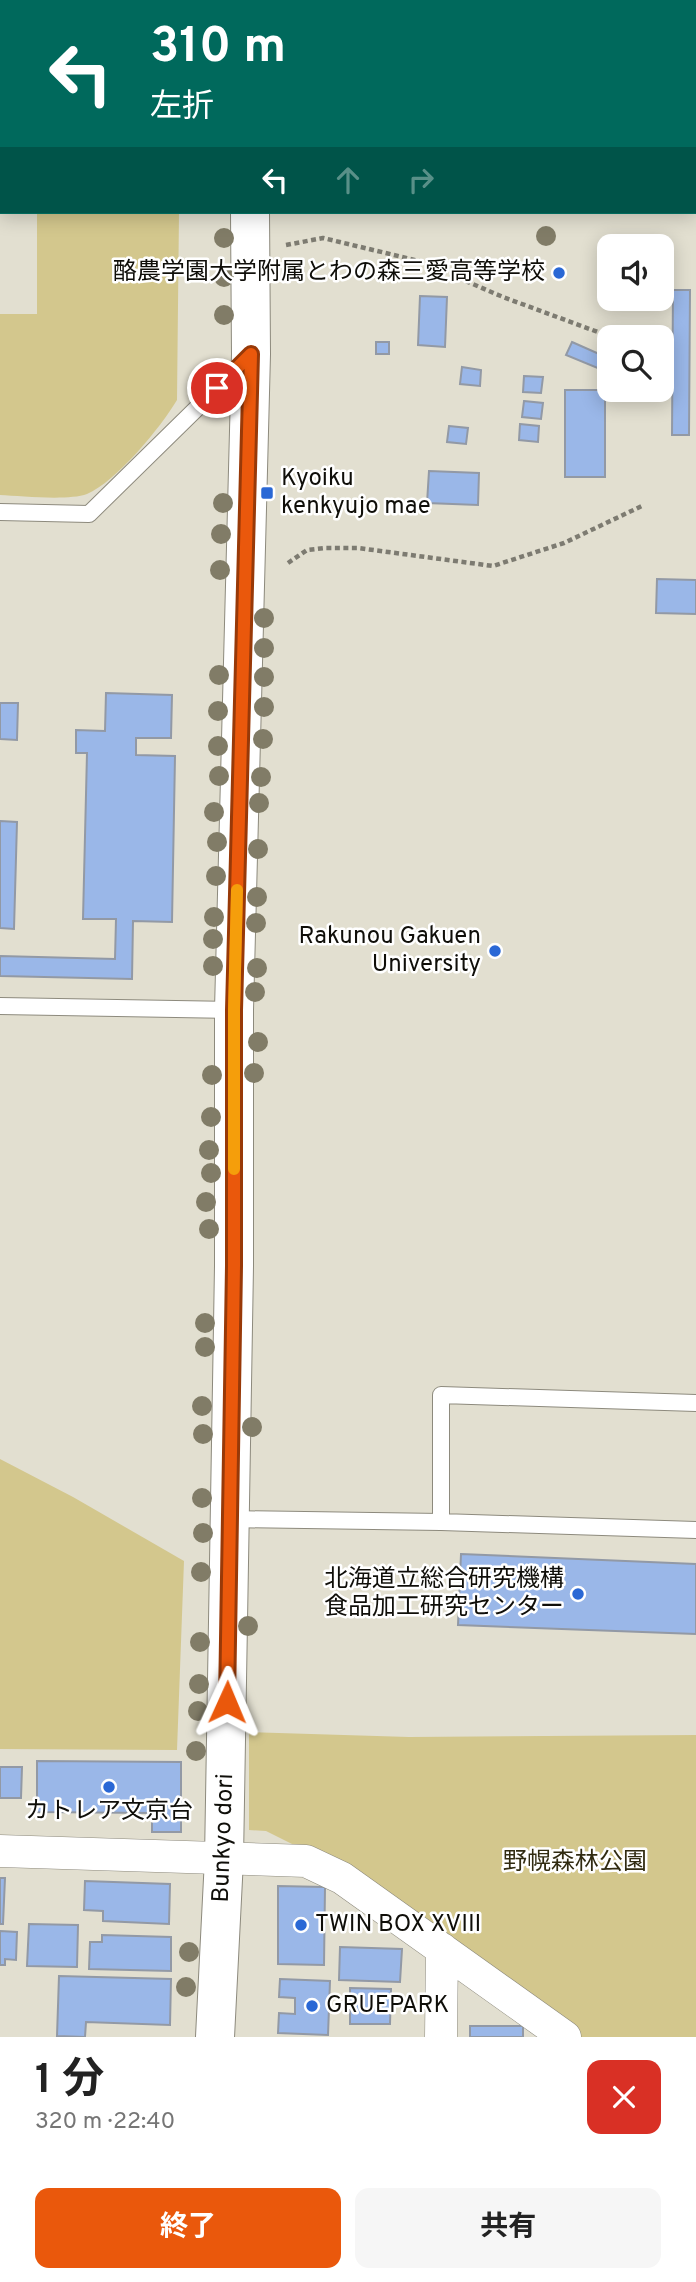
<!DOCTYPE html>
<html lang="ja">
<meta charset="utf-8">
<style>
:root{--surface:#fff;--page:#f6f6f6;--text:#222;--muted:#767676;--accent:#ea580c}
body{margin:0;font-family:Overpass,"Noto Sans JP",sans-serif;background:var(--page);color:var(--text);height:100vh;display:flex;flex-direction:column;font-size:26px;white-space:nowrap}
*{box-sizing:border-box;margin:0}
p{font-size:23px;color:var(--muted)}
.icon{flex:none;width:38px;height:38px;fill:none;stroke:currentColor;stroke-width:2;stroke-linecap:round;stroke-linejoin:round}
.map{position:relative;height:2037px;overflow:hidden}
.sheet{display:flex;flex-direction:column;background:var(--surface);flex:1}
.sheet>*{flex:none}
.guide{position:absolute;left:0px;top:0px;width:696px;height:214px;box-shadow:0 4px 18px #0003;background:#00695c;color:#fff;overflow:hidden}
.fabs{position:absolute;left:597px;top:234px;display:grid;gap:14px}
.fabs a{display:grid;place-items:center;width:77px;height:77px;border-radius:14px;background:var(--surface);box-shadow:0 4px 18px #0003;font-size:35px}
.pin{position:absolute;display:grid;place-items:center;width:60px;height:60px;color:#fff;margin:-30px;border:4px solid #fff;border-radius:50%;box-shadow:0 2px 7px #0007}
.me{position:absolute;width:77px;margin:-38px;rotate:1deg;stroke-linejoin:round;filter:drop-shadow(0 0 5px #0008)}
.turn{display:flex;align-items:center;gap:24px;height:147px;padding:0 35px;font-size:32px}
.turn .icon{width:91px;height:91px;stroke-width:2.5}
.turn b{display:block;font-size:49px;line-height:60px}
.lanes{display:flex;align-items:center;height:66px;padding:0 35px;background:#0003;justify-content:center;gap:35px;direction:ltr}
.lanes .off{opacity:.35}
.round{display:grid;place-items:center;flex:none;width:74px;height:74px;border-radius:14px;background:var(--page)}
.head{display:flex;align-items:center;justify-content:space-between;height:119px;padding:0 35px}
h1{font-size:42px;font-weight:700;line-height:52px}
.action{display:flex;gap:14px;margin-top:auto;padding:14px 35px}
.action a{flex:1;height:80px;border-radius:14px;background:var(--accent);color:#fff;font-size:28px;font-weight:700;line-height:80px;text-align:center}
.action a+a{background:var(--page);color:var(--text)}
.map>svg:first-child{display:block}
</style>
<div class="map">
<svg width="696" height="2037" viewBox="0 0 696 2037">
<rect width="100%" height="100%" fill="#e2dfd0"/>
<path fill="#d3c78d" d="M37,212H179L177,400C161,427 116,482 87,494C68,501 21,496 0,495V314H37Z
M0,1459L73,1497L184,1561L177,1750L0,1749Z
M249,1732L409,1737L696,1735V2037H575L320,1858L266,1831L249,1830Z"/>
<path fill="#9ab7e8" stroke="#9299a5" stroke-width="2" d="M0,0H98L97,2H2V56H0Z
M673,290H690L689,435H672Z
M420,296L447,297L445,347L418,345Z
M376,342H389V354H376Z
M572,342L606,357L600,369L566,355Z
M462,367L481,370L480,386L460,384Z
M524,376L543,377L541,393L523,392Z
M565,390H605V477H565Z
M524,401L543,403L541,419L522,417Z
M520,424L539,426L538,442L519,440Z
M449,426L468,428L466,444L447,442Z
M429,471L479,473L478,505L427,503Z
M657,579L696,580V614L656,613Z
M106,693L172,695L171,738H136V755L175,756L172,922L133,921L132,979L0,976V956L115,959L116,919H83L87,753H76V730L105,731Z
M0,703H18L17,740L0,739Z
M0,821L17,822L14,929L0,928Z
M461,1554L696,1564V1634L458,1625Z
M37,1761L181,1762V1832H152V1813L37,1812Z
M0,1767H22L21,1798H0Z
M0,1878H5L3,1924H0Z
M85,1881L170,1884L169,1924L103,1921V1911L84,1910Z
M278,1886L325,1887L324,1965L278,1964Z
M29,1924L78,1925L77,1967L27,1966Z
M0,1931L17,1932L16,1960L5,1959V1965H0Z
M102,1935L171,1937V1971L89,1969L90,1942H102Z
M340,1947L402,1949L400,1982L339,1980Z
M59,1976L171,1979L170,2025L86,2022L85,2037L57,2036Z
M280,1979L330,1981L328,2035L278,2033L279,2013L295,2014V1998L279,1997Z
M350,1988L391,1989L390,2024H350Z
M470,2026H523V2037H470Z"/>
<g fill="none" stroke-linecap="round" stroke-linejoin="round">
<defs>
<path id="service" d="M0,118H2
M0,512L89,514L247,359
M0,1006L234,1010
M229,1519L441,1522L696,1530
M441,1522V1395L696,1403"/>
<path id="minor" d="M0,1851L306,1861L342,1878L565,2037
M441,2037L442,1949"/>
<path id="tertiary" d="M252,2V0
M215,2037L224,1859L234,1266V1010L251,354L250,212"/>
</defs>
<use href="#service" stroke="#8d8a7d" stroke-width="18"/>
<use href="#minor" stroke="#8d8a7d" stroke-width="33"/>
<use href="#tertiary" stroke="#8d8a7d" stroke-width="40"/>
<path stroke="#7d7b71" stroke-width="4.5" stroke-dasharray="5 3.5" stroke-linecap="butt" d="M286,245L323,238L419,261L503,297L614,338
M288,563L307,550L325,548H358L493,566L564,543L644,505"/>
<use href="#service" stroke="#fff" stroke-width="16"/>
<use href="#minor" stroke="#fff" stroke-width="32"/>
<use href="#tertiary" stroke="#fff" stroke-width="38"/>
</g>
<g fill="#817c67">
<circle cx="546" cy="236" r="10"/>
<circle cx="224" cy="238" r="10"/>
<circle cx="224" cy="277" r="10"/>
<circle cx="224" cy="315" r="10"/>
<circle cx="223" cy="503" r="10"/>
<circle cx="221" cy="534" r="10"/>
<circle cx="220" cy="570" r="10"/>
<circle cx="264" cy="618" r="10"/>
<circle cx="264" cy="648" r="10"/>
<circle cx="219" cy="675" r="10"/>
<circle cx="264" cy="677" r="10"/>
<circle cx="264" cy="707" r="10"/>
<circle cx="218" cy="711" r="10"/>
<circle cx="263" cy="739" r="10"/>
<circle cx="218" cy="746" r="10"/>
<circle cx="219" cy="776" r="10"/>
<circle cx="261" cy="777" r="10"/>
<circle cx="259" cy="803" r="10"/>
<circle cx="214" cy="812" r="10"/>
<circle cx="217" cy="842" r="10"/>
<circle cx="258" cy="849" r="10"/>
<circle cx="216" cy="876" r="10"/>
<circle cx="257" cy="897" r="10"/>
<circle cx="214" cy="917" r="10"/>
<circle cx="256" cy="923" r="10"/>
<circle cx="213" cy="939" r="10"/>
<circle cx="213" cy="966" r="10"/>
<circle cx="257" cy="968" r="10"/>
<circle cx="255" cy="992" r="10"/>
<circle cx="258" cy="1042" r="10"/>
<circle cx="254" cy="1073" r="10"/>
<circle cx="212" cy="1075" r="10"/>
<circle cx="211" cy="1117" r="10"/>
<circle cx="209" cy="1150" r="10"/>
<circle cx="211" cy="1173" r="10"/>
<circle cx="206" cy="1202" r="10"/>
<circle cx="209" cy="1229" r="10"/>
<circle cx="205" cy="1323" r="10"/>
<circle cx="205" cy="1347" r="10"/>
<circle cx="202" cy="1406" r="10"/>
<circle cx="252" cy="1427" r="10"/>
<circle cx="203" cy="1434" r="10"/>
<circle cx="202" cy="1498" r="10"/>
<circle cx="203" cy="1533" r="10"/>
<circle cx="201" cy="1572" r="10"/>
<circle cx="248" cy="1626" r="10"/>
<circle cx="200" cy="1642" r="10"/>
<circle cx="199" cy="1684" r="10"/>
<circle cx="198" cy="1711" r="10"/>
<circle cx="196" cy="1751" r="10"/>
<circle cx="189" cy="1952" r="10"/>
<circle cx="186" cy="1987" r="10"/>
</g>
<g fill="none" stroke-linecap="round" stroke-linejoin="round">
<defs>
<path id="route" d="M217,388L251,354L234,1010V1266L227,1702"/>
</defs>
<use href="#route" stroke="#983908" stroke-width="18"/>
<use href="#route" stroke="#ea580c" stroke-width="12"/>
<path stroke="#f59e0b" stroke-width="12" d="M234,1169V1010L237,890"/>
</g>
<g fill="#2a68d5" stroke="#fff" stroke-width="2.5">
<circle cx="559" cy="273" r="7"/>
<rect x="260" y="486" width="14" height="14" rx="3.5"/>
<circle cx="495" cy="951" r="7"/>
<circle cx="578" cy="1594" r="7"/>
<circle cx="109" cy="1787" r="7"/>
<circle cx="301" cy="1925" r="7"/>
<circle cx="312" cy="2006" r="7"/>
</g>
<g text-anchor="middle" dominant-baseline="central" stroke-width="5" stroke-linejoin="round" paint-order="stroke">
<g font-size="24" fill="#0f0e09" stroke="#fff" text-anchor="end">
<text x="545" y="273">酪農学園大学附属とわの森三愛高等学校</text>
<text x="281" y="479" text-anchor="start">Kyoiku<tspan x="281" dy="28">kenkyujo mae</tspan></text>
<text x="481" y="937">Rakunou Gakuen<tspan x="481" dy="28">University</tspan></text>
<text x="564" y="1580">北海道立総合研究機構<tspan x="564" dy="28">食品加工研究センター</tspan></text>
<text x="109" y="1812" text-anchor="middle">カトレア文京台</text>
<text x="315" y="1925" text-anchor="start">TWIN BOX XVIII</text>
<text x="326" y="2006" text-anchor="start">GRUEPARK</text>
</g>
<g font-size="24" fill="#0f0e09" stroke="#fff">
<text transform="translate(224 1838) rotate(-88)">Bunkyo dori</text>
</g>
<g font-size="24" fill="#312b11" stroke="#fff">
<text x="575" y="1863">野幌森林公園</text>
</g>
</g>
</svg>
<div class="fabs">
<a><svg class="icon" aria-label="sound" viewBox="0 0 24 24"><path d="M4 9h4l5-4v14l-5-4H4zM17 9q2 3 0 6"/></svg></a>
<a><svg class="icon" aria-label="search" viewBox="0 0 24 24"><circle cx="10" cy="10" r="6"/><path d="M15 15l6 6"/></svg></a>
</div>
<div class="pin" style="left:217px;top:388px;background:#d93025"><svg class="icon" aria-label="arrive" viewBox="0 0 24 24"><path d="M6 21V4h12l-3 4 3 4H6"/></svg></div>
<svg class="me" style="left:227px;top:1702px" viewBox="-20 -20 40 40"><path d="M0-17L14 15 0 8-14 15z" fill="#ea580c" stroke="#fff" stroke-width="4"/></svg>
<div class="guide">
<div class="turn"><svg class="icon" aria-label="left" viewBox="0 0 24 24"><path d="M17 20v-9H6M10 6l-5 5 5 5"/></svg><div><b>310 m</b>左折</div></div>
<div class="lanes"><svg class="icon" aria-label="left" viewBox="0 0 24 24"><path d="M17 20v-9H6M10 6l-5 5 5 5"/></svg><svg class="icon off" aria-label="ahead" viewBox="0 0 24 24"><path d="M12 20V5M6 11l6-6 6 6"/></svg><svg class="icon off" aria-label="right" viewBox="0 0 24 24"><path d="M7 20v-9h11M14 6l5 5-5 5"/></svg></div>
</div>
</div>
<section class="sheet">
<div class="head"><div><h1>1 分</h1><p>320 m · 22:40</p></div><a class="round" style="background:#d93025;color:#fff"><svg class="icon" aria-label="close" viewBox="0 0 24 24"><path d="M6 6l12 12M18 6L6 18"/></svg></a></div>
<div class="action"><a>終了</a><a>共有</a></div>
</section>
